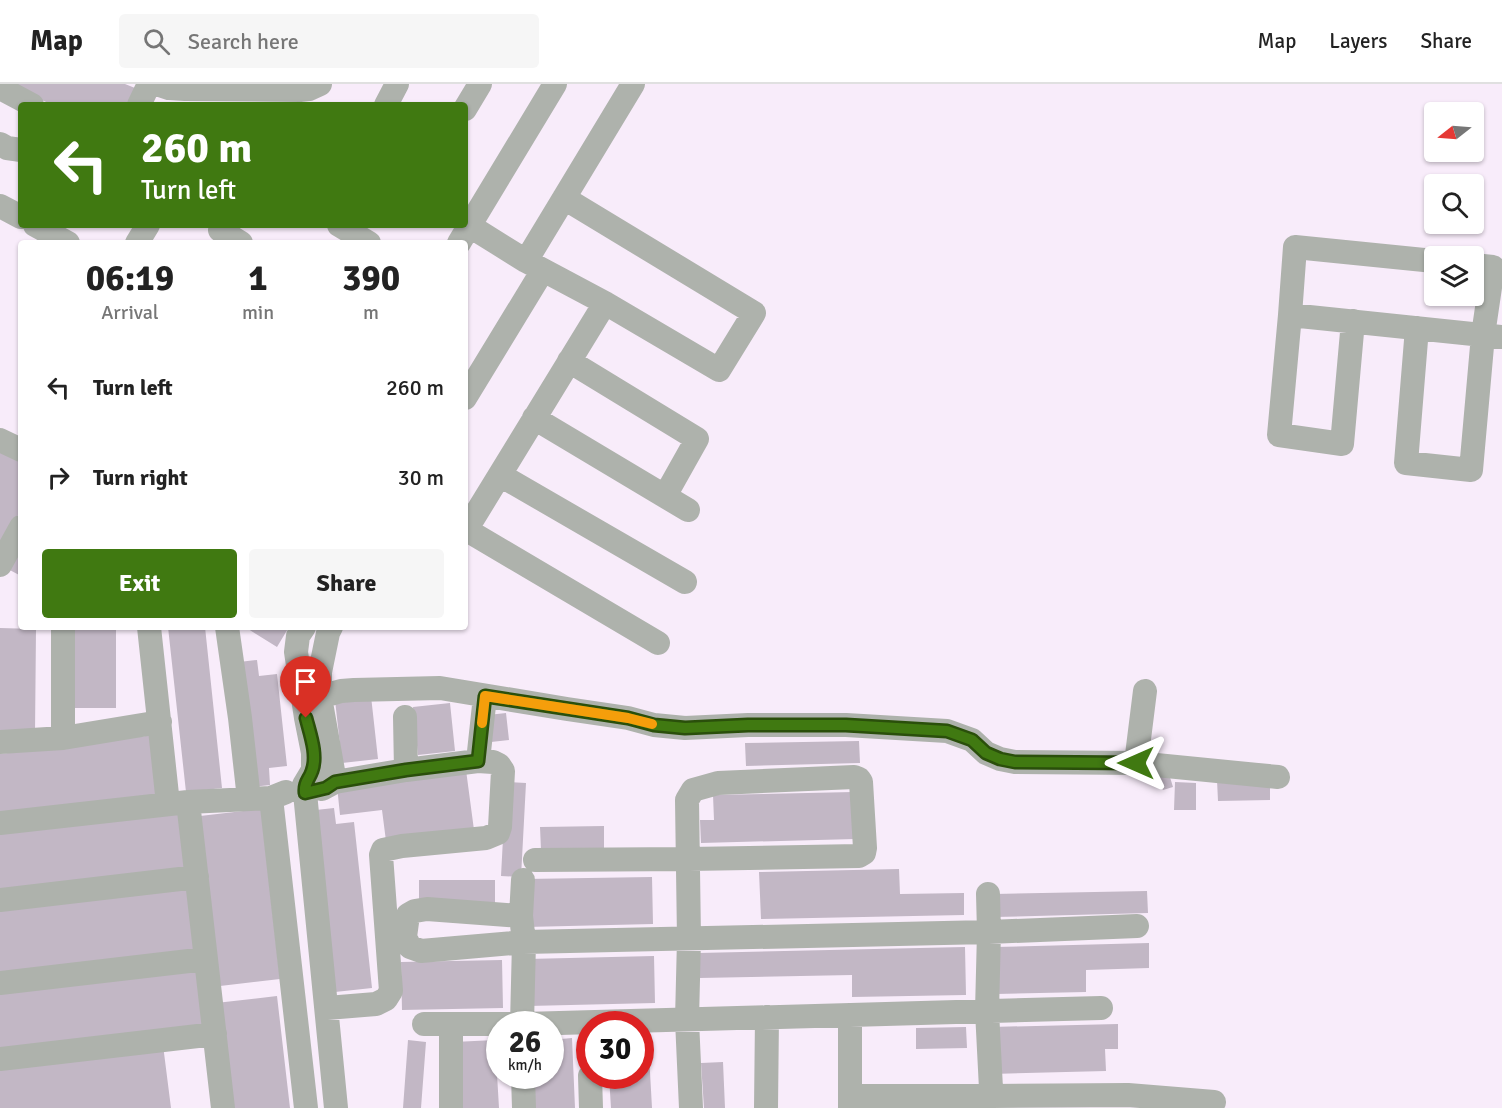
<!DOCTYPE html>
<style>
:root{--surface:#fff;--page:#f6f6f6;--text:#222;--muted:#767676;--line:#e0e0e0;--accent:#407911}
body{margin:0;font-family:Signika,sans-serif;background:var(--page);color:var(--text);height:100vh;display:flex;flex-direction:column;font-size:22px;white-space:nowrap}
*{box-sizing:border-box;margin:0}
p{font-size:20px;color:var(--muted)}
.icon{flex:none;width:33px;height:33px;fill:none;stroke:currentColor;stroke-width:2;stroke-linecap:round;stroke-linejoin:round}
.map{position:relative;flex:1;overflow:hidden}
.side{position:absolute;left:18px;top:156px;width:450px;height:390px;display:flex;flex-direction:column;background:var(--surface);border-radius:6px;box-shadow:0 2px 4px #0004}
.side>*{flex:none}
.banner{position:absolute;left:18px;top:18px;width:450px;height:126px;border-radius:6px;box-shadow:0 2px 4px #0004;background:#407911;color:#fff;overflow:hidden}
.needle{width:39px;rotate:253deg}
.fabs{position:absolute;left:1424px;top:18px;display:grid;gap:12px}
.fabs a{display:grid;place-items:center;width:60px;height:60px;border-radius:6px;background:var(--surface);box-shadow:0 2px 4px #0004;font-size:30px}
.speed{position:absolute;left:486px;top:927px;display:flex;gap:12px;font-size:30px;font-weight:700;text-align:center}
.speed>*{display:grid;place-content:center;width:78px;height:78px;border-radius:50%;background:var(--surface);box-shadow:0 2px 4px #0004;line-height:1}
.speed small{font-size:15px;font-weight:400}
.speed .limit{border:9px solid #d22;background:#fff;color:#111}
.pin{position:absolute;display:grid;place-items:center;width:51px;height:51px;color:#fff;margin:-62px -26px;border-radius:50% 50% 50% 0;rotate:-45deg;box-shadow:0 0 6px #0007}
.pin .icon{rotate:45deg}
.me{position:absolute;width:66px;margin:-33px;rotate:270deg;stroke-linejoin:round;filter:drop-shadow(0 0 4px #0008)}
.turn{display:flex;align-items:center;gap:21px;height:126px;padding:0 24px;font-size:27px}
.turn .icon{width:78px;height:78px;stroke-width:2.5}
.turn b{display:block;font-size:42px;line-height:51px}
.eta{display:flex;justify-content:space-evenly;align-items:center;height:102px;text-align:center}
.eta b{font-size:36px;font-weight:700;line-height:42px}
.cta{display:flex;gap:12px;margin-top:auto;padding:12px 24px}
.cta a{flex:1;height:69px;border-radius:6px;background:var(--accent);color:#fff;font-size:24px;font-weight:700;line-height:69px;text-align:center}
.cta a+a{background:var(--page);color:var(--text)}
ul{padding:0;list-style:none}
li{display:flex;align-items:center;gap:18px;height:90px;padding:0 24px}
li div{flex:1}
li b{display:block;font-size:22px}
li em{font-style:normal}
header{display:flex;align-items:center;gap:36px;box-sizing:border-box;height:84px;padding:0 30px;background:var(--surface);border-bottom:2px solid var(--line)}
header strong{font-size:28px}
nav{display:flex;gap:33px;margin-inline-start:auto;font-size:21px}
.search{width:420px;height:54px;background:var(--page);display:flex;align-items:center;gap:15px;box-sizing:border-box;padding:0 21px;border-radius:6px;color:var(--muted);font-size:22px}
.map>svg:first-child{display:block}
</style>
<header>
<strong>Map</strong>
<div class="search"><svg class="icon" aria-label="search" viewBox="0 0 24 24"><circle cx="10" cy="10" r="6"/><path d="M15 15l6 6"/></svg>Search here</div>
<nav><a>Map</a><a>Layers</a><a>Share</a></nav>
</header>
<div class="map">
<svg width="1502" height="1024" viewBox="0 0 1502 1024">
<rect width="100%" height="100%" fill="#f8ecfa"/>
<path fill="#c2b7c5" d="M5,0H125L140,6L133,21H53Z
M0,366L21,378V426L0,461Z
M21,459V492L6,484Z
M74,543H116V624H73Z
M168,543H205L222,704L186,708Z
M245,543H289L277,563Z
M0,544L36,545L35,649H0Z
M257,576L259,592L277,590L287,682L269,684L270,701L252,703L239,578Z
M371,612L378,675L342,679L335,616Z
M450,619L455,667L418,671L413,623Z
M506,629L509,656L491,658L488,631Z
M154,651L162,717L0,736V670Z
M859,657L860,679L746,682L745,659Z
M466,686L474,746L386,757L382,726L340,731L337,702Z
M1169,690L1173,703L1163,706L1159,693Z
M1217,696H1270V716L1218,717Z
M506,698L526,699L521,793L501,792Z
M1175,698L1196,699V726H1174Z
M853,708L855,755L701,759L700,736H714L713,711Z
M181,724L189,789L0,811V745Z
M334,724L336,740L354,738L372,904L335,908L316,726Z
M261,725L280,895L220,902L200,732Z
M604,742V765L541,766L540,743Z
M899,785L900,810L964,809V831L761,835L759,788Z
M652,793L653,840L526,843L525,795Z
M419,796H495V821H419Z
M187,805L195,870L0,893V827Z
M1147,807L1148,829L994,833V810Z
M1149,859V884L1086,886V908L996,910L995,863Z
M965,863L966,911L852,913V891L699,894L698,869Z
M654,872L655,919L528,922L527,875Z
M502,876L503,924L402,926L401,878Z
M198,882L206,947L0,972V905Z
M277,912L290,1024H228L216,919Z
M1118,940V965H1105L1106,987L992,990L991,943Z
M966,943L967,964L916,965V944Z
M648,952L652,1024H611L609,992H640V953Z
M572,954L575,1024H534L533,992H550V956Z
M408,956L426,958L421,1024H403Z
M495,956L499,1024H458L454,958Z
M163,961L171,1024H0V980Z
M723,978L725,1024H704L701,979Z"/>
<g fill="none" stroke-linecap="round" stroke-linejoin="round">
<path stroke="#aeb2ac" stroke-width="24" d="M157,0L169,4L185,5L300,6L309,5L320,0
M0,4L32,21
M139,21L149,0
M386,21L397,0
M465,25L480,0
M0,60L7,64L21,66
M0,122L21,133
M465,139L526,177L605,219L719,286L754,229L564,114
M35,141L68,159
M339,141L369,159
M220,146L241,159
M137,159L148,141
M459,159L555,0
M526,177L633,0
M1290,231L1295,163L1434,177
M1353,237L1342,360L1279,351L1290,231L1502,253
M1417,244L1406,379L1471,386L1483,251L1493,183L1473,181
M569,277L697,355L665,412
M465,314L543,186
M534,334L688,426
M0,356L21,366
M500,391L685,498
M465,445L658,559
M466,446L605,219
M0,481L21,443
M63,543V654
M149,543L168,720
M227,543L240,634L249,715
M304,543L298,552L296,568L306,634L313,669V686L304,701L305,709L336,1024
M320,613L341,607L354,606L440,604L567,625L628,634L654,641L685,644L748,641H846L947,647L972,656L986,669L1000,675L1015,678L1136,679L1278,693
M405,633L406,686
M0,658L63,654L160,638
M478,677L485,612
M1136,679L1145,607
M322,705L335,698L320,613V588L328,549L331,543
M271,714L306,1024
M188,718L223,1024
M0,739L188,718L271,714L286,708
M535,776L689,775L859,772L864,769L865,764L861,698L859,695L854,693L718,699L693,706L687,716L689,855L687,936L691,1024
M988,810L989,848L987,927L992,1024
M0,816L197,793
M521,832L523,796
M0,899L206,875
M327,924L376,920L386,915L391,907L381,771L383,766L402,762L486,754L498,749L500,743L503,687L499,681L493,678L478,677L406,686L335,698
M424,940H511
M522,940L524,858L521,832L427,825L415,827L408,831L405,853L410,863L421,867L524,858L989,848L1137,842
M524,940L1101,924
M0,975L215,950
M523,992L524,1024
M590,992L591,1024
M850,1012H992L1128,1011L1214,1018
M451,1024V940
M766,1024L767,933
M850,1024V931"/>
</g>
<g fill="none" stroke-linecap="round" stroke-linejoin="round">
<defs>
<path id="route" d="M306,634C310,650 318,671 312,687C309,696 304,698 305,709L326,704L335,698L406,686L478,677L485,612L628,634L654,641L685,644L748,641H846L947,647L972,656L986,669L1000,675L1015,678L1136,679"/>
</defs>
<use href="#route" stroke="#2a4f0b" stroke-width="15"/>
<use href="#route" stroke="#407911" stroke-width="10"/>
<path stroke="#f59e0b" stroke-width="10" d="M482,639L485,612L628,634L652,640"/>
</g>
</svg>
<div class="fabs">
<a><svg class="needle" viewBox="-14 -14 28 28"><path d="M0-13l5 13h-10z" fill="#e53935"/><path d="M0 13l5-13h-10z" fill="#767676"/></svg></a>
<a><svg class="icon" aria-label="search" viewBox="0 0 24 24"><circle cx="10" cy="10" r="6"/><path d="M15 15l6 6"/></svg></a>
<a><svg class="icon" aria-label="layers" viewBox="0 0 24 24"><path d="M12 4l9 5-9 5-9-5zM3 14l9 5 9-5"/></svg></a>
</div>
<div class="speed"><div>26<small>km/h</small></div><div class="limit">30</div></div>
<div class="pin" style="left:306px;top:634px;background:#d93025"><svg class="icon" aria-label="arrive" viewBox="0 0 24 24"><path d="M6 21V4h12l-3 4 3 4H6"/></svg></div>
<svg class="me" style="left:1136px;top:679px" viewBox="-20 -20 40 40"><path d="M0-17L14 15 0 8-14 15z" fill="#407911" stroke="#fff" stroke-width="4"/></svg>
<div class="banner">
<div class="turn"><svg class="icon" aria-label="left" viewBox="0 0 24 24"><path d="M17 20v-9H6M10 6l-5 5 5 5"/></svg><div><b>260 m</b>Turn left</div></div>
</div>
<section class="side">
<div class="eta">
<div><b>06:19</b><p>Arrival</p></div>
<div><b>1</b><p>min</p></div>
<div><b>390</b><p>m</p></div>
</div>
<ul>
<li><svg class="icon" aria-label="left" viewBox="0 0 24 24"><path d="M17 20v-9H6M10 6l-5 5 5 5"/></svg><div><b>Turn left</b></div><em>260 m</em></li>
<li><svg class="icon" aria-label="right" viewBox="0 0 24 24"><path d="M7 20v-9h11M14 6l5 5-5 5"/></svg><div><b>Turn right</b></div><em>30 m</em></li>
</ul>
<div class="cta"><a>Exit</a><a>Share</a></div>
</section>
</div>
